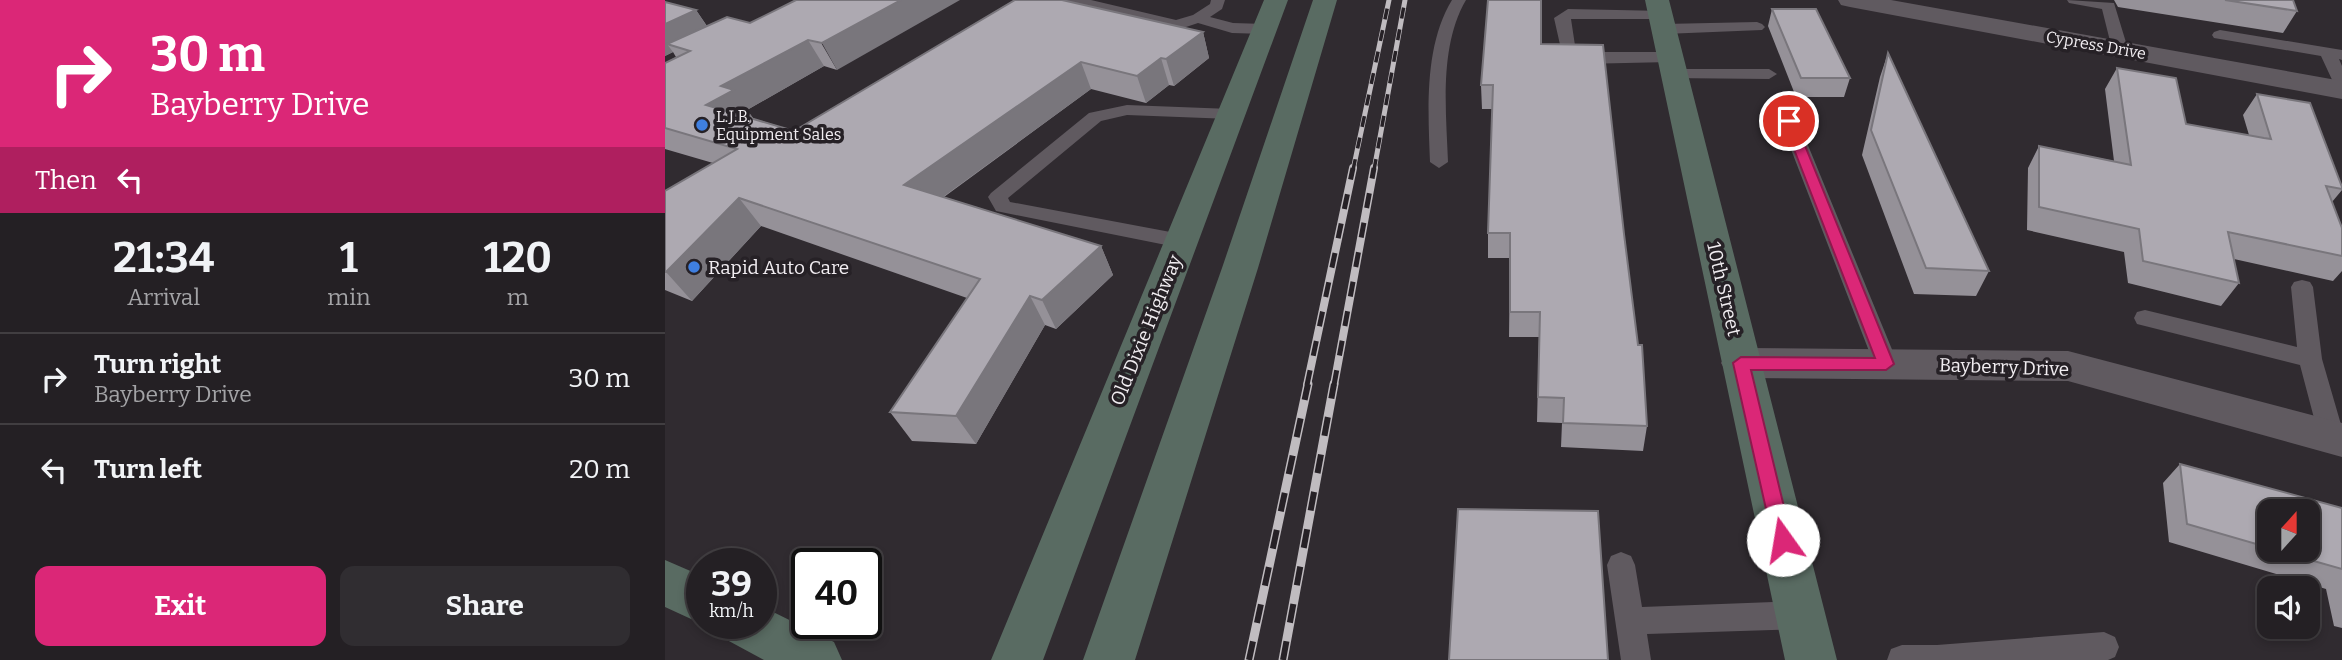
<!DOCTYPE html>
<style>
:root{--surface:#242024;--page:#302d31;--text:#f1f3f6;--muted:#a3a3a6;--line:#413e41;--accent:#db2777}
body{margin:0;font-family:Bitter,serif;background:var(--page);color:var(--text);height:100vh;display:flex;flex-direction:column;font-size:26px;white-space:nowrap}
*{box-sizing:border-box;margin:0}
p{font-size:23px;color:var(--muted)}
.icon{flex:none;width:38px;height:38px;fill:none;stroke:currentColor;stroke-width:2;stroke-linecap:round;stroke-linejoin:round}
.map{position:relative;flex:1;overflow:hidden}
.sheet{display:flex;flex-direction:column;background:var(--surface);width:665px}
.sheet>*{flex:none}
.banner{background:#db2777;color:#fff;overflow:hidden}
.needle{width:46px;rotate:21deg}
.tools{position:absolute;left:1592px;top:499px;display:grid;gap:14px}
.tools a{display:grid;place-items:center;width:63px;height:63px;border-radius:14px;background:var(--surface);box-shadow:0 4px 10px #0003,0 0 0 2px var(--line);font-size:35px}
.speed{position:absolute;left:21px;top:548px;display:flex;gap:14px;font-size:35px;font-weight:700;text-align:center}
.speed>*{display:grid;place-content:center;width:91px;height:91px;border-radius:50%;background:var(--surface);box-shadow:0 4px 10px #0003,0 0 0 2px var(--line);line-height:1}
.speed small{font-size:18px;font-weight:400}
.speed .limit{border:4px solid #111;border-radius:10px;background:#fff;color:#111}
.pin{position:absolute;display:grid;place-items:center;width:60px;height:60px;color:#fff;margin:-30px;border:4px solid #fff;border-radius:50%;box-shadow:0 2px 7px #0007}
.me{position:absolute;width:77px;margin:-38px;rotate:347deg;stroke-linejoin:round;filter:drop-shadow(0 0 5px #0008)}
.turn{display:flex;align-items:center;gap:24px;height:147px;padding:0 35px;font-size:32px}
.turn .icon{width:91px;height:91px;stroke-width:2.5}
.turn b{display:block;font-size:49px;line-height:60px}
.then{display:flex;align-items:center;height:66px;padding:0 35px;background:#0003;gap:14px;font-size:26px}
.eta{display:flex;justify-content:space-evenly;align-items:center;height:119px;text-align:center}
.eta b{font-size:42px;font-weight:700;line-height:49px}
.button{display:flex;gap:14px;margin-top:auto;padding:14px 35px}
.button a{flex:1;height:80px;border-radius:14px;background:var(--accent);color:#fff;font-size:28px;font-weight:700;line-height:80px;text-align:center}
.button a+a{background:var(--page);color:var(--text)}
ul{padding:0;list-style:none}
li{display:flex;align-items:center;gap:21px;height:91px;padding:0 35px;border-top:2px solid var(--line)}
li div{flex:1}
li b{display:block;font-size:26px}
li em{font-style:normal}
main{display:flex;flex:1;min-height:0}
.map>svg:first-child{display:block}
</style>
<main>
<section class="sheet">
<div class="banner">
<div class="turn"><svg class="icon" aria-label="right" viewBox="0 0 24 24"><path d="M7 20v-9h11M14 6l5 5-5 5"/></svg><div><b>30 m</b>Bayberry Drive</div></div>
<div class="then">Then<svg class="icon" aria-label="left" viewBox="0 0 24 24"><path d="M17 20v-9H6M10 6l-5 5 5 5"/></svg></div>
</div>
<div class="eta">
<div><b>21:34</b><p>Arrival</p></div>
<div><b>1</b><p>min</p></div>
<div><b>120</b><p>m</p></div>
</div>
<ul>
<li><svg class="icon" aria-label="right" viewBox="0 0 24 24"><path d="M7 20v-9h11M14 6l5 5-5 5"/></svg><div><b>Turn right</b><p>Bayberry Drive</p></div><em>30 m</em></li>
<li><svg class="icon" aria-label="left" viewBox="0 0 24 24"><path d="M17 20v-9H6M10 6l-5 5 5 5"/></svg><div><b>Turn left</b></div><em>20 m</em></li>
</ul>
<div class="button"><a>Exit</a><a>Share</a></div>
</section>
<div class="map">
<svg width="1677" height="660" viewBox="0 0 1677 660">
<rect width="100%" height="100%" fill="#302b30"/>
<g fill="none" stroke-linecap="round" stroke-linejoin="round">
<path fill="#605a60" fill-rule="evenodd" d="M400,0H426L511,20L528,15L545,4L546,0H560L557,9L545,17L568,23L600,24L608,29L600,34L567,33L533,23L512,30L402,3Z
M787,0H801C774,46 781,110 783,162L774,168L765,162C763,110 759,46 787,0Z
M1402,0L1449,3L1463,49L1461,52L1455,54L1447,49L1437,9L1404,3Z
M903,9L1000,11L1003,14L1000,17L995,19H906L911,52H1005L1013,57L1005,62L916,64L898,58L889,18Z
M1092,22L1097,24L1100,27L1097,30L999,34L991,29L999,24Z
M1555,30L1677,50V60L1674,59L1677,66V89L1669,84L1656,56L1549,38L1547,35L1549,32Z
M1009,69H1104L1112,74L1104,79L1003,78L1001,74L1003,70Z
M462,105L566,109L575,114L566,119L462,115L436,121L343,198L345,202L516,234L523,236L526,241L523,246L516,248L331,211L323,197L326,193L424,113Z
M1124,116L1133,121L1233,364L1229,370L1221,373L1213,370L1209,364L1115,121Z
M1637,280L1645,282L1648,287L1657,359L1677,428L1676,444L1667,447L1658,444L1654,437L1635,365L1480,326L1472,324L1469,318L1472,312L1480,310L1632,347L1626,287L1629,282Z
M956,552L966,556L970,565L977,607L1135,601L1145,605L1150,615L1145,625L1135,629L982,634L986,660H956L942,565L946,556Z
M1439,632L1450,637L1454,647L1450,657L1443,660H1222L1226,649L1237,645H1272Z"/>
<path fill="#605a60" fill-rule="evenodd" d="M1173,0H1226L1677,81V99L1185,7L1176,5Z
M1076,348L1403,351L1677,423V457L1403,381L1076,378L1062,373L1056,363L1062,353Z"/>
<path fill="#596b62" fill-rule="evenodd" d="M599,0H623L378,660H326Z
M648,0H672L593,268L470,660H418L557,268Z
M980,0H1004L1172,660H1120Z
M0,560L37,576V623H40L37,624L0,607Z
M96,606L169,642L177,660H99L62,640L55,623H96Z"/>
<defs>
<path id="rail-far2" d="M688,170L724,0
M709,170L740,0"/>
<path id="rail-far1" d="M642,385L688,168
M669,385L709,168"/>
<path id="rail" d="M584,660L643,384
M618,660L669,384"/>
</defs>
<use href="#rail-far2" stroke="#c0bcc0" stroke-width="5"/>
<use href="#rail-far1" stroke="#c0bcc0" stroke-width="8"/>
<use href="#rail" stroke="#c0bcc0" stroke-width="9"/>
<use href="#rail-far2" stroke="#262126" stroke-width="3.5" stroke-dasharray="11" stroke-linecap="butt"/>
<use href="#rail-far1" stroke="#262126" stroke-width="5" stroke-dasharray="15" stroke-linecap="butt"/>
<use href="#rail" stroke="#262126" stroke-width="6" stroke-dasharray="19" stroke-linecap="butt"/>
</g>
<path fill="#959198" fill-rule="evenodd" d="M131,0L172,70L159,66L82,110L88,118H87L129,131L538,32L544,58L509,86L504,85L481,103L426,89L279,197L436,246L448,275L391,329L380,325L311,444L247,441L225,412L302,298L96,226L27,301L0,290V191L48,163L0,149V63L11,57L8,52L0,56V2L31,10L42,26L85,23Z
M1443,0H1628L1632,11L1618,33L1453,7L1449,0Z
M1107,9L1185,78L1179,97H1131L1103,26Z
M876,44L959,234L982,426L978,451L896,447L897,423L872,422L874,337H844L845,258H823V233L827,109H817L816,85Z
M1223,53L1324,271L1311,296L1249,294L1197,155L1215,77Z
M1452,68L1521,124L1584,135L1578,115L1592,94L1677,187V190L1667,202L1677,228V271L1668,281L1569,259L1574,283L1556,306L1463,283L1459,252L1362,230L1363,168L1374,146L1449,161L1440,89Z
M1515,464L1677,508V628L1669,626L1661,589L1504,542L1498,483ZM1605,511L1643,550H1605Z"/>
<path fill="#79767c" d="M236,0H295L172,70L157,43Z
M31,10L47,34L2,44L8,52L0,56V24Z
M538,32L544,58L509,86L501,59Z
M143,40L159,66L82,110L88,118L61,133L41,105L56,86Z
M496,58L504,85L481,103L472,76Z
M416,62L426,89L256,213L239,185Z
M74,198L96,226L27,301L1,272Z
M436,246L448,275L391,329L377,300Z
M365,296L380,325L311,444L291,416Z"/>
<path fill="#ada9b1" stroke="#79767c" stroke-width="2" d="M131,0H236L157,43L143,40L56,86L69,90L41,105L129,131L350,0H397L538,32L501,59L496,58L472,76L416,62L239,185L436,246L377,300L365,296L291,416L225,412L315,279L74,198L1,272H0V191L72,149L0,128V63L25,51L2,44L62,17L85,23Z
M823,0H876V44L938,45L959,234L973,345H977L982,426L898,423L899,398L873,397L875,312H845V233H823L828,85H816Z
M1560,0H1628L1632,11Z
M0,2L31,10L0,24Z
M1107,9H1151L1185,78H1136Z
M1223,53L1324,271L1261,268L1206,130Z
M1452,68L1511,78L1521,124L1599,138L1606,139L1592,94L1645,103L1677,187V189L1661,186L1677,228V256L1563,232L1574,283L1478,261L1474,229L1374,207V146L1466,165Z
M1515,464L1677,508V569L1610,550H1643V511H1605V548L1522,524Z
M793,509L933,511L943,660H784Z"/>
<path fill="#db2777" stroke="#8e194d" stroke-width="2" d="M1124,117L1130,121L1229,364L1221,370H1086L1127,540L1124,546L1118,548L1111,546L1108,540L1068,363L1076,357L1210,358L1118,121Z"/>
<g fill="#3f7fe0" stroke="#262126" stroke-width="2.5">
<circle cx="37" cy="125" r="7"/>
<circle cx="29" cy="267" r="7"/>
</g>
<g text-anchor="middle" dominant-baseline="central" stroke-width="7" stroke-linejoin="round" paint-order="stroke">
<g font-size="16" fill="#f1edf1" stroke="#262126">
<text transform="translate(1431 45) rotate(10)">Cypress Drive</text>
</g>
<g font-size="16" fill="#f1edf1" stroke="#262126" text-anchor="start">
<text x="51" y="116">L.J.B.<tspan x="51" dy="18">Equipment Sales</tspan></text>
</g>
<g font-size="19" fill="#f1edf1" stroke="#262126" text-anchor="start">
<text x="43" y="267">Rapid Auto Care</text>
</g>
<g font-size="19" fill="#f1edf1" stroke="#262126">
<text transform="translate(1059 289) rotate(77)">10th Street</text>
<text transform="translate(481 330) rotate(-68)">Old Dixie Highway</text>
<text transform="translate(1339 367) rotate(2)">Bayberry Drive</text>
</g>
</g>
</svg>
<div class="tools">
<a><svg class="needle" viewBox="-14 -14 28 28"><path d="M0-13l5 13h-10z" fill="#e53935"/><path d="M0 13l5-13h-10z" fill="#a3a3a6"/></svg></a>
<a><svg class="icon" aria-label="sound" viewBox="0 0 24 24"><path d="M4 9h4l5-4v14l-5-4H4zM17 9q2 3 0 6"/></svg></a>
</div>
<div class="speed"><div>39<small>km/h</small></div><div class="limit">40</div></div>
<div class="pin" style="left:1124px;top:121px;background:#d93025"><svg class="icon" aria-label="arrive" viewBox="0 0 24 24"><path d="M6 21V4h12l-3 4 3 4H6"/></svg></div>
<svg class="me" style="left:1118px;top:540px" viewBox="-20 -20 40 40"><circle r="19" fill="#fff"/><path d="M0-13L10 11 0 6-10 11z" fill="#db2777"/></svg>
</div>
</main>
